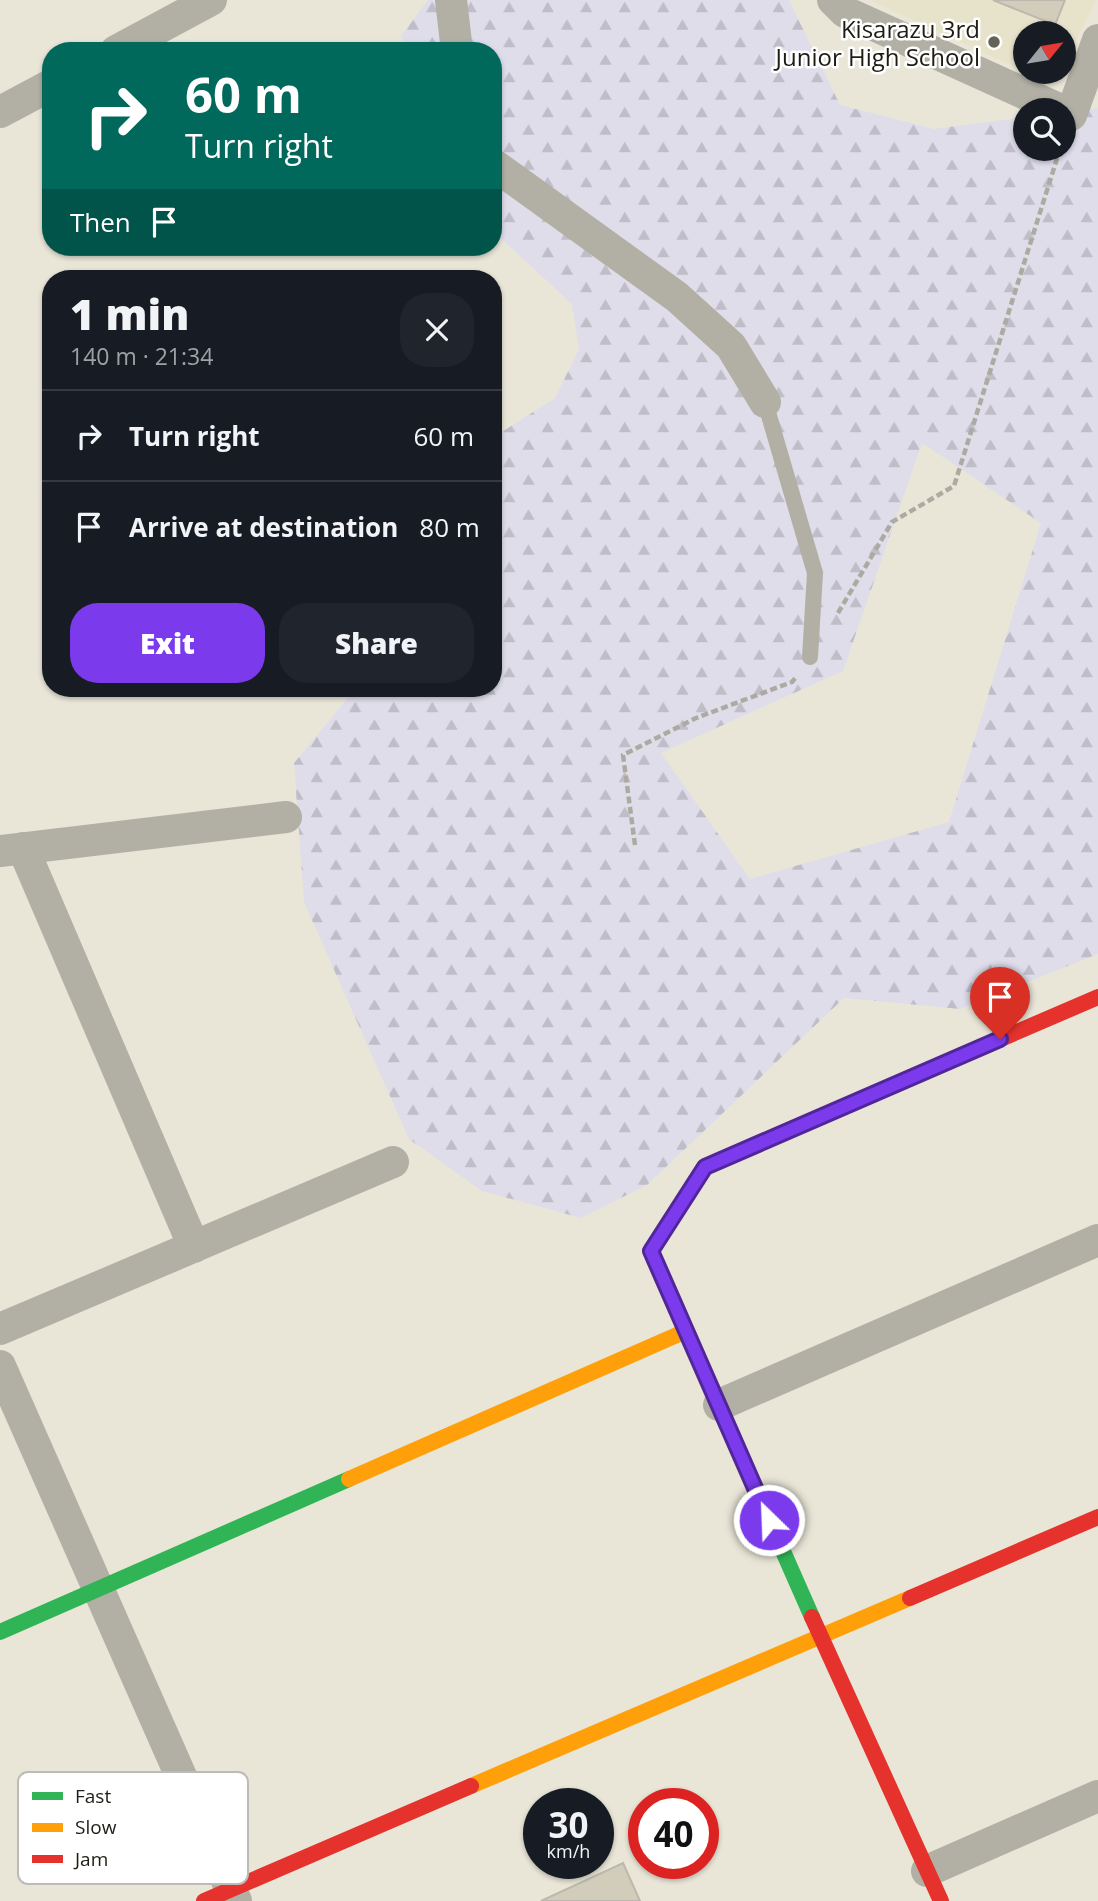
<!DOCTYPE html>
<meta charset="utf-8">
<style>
:root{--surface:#171b24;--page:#20242c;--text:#f1f3f6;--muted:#9ea1a6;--line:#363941;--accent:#7c3aed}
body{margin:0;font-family:"Open Sans",sans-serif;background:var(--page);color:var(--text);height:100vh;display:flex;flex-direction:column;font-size:26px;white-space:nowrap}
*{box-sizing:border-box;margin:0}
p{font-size:23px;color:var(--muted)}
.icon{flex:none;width:38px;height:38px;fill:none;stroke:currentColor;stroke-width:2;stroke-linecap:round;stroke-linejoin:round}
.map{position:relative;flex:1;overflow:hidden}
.sheet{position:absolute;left:42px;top:270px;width:460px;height:427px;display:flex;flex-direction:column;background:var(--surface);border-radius:28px;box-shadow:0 2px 5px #0004}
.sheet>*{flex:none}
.hud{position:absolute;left:42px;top:42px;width:460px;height:214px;border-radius:28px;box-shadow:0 2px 5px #0004;background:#00695c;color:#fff;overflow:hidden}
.needle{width:46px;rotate:60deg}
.tools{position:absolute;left:1013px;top:21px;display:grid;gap:14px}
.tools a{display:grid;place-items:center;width:63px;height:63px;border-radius:50%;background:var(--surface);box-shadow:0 2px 5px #0004;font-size:35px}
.speed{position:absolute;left:523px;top:1788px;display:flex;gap:14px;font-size:35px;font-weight:700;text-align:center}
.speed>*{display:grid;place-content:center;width:91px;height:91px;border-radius:50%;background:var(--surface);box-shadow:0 2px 5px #0004;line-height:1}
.speed small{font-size:18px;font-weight:400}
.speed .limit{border:10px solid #d22;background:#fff;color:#111}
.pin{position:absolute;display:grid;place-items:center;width:60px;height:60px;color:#fff;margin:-72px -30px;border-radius:50% 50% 50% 0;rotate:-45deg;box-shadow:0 0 7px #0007}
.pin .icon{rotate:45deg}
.me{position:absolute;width:77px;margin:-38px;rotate:336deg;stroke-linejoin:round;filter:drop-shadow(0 0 5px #0008)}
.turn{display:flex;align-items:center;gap:24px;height:147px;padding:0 28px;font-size:32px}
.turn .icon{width:91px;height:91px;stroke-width:2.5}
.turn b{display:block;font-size:49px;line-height:60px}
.then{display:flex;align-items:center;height:66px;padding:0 28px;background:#0003;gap:14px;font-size:26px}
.round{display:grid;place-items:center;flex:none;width:74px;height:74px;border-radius:28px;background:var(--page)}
.head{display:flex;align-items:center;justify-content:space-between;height:119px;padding:0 28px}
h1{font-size:42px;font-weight:800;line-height:52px}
.primary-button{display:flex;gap:14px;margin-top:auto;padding:14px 28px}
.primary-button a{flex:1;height:80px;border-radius:28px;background:var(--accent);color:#fff;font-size:28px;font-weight:800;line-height:80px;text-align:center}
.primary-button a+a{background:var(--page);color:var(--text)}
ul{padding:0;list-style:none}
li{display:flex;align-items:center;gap:21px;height:91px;padding:0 28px;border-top:2px solid var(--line)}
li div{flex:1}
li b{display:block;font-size:26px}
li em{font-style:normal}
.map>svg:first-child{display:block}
</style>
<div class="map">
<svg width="1098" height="1901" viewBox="0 0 1098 1901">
<defs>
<pattern id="forest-firs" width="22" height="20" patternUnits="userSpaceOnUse" patternTransform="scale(1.75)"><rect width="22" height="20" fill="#dfddea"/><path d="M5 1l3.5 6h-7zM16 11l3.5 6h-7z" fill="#bfbdc8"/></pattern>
</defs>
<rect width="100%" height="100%" fill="#e9e6d8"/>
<path fill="#e7e2ca" d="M870,0H1096L1064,65V33H1026V72H1053L1036,77Z"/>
<path fill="url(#forest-firs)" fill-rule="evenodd" d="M428,0H789L840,105L934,129L1025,117L1026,149H1064V113L1098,108V954L960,1009L844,998L647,1185L581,1218L482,1191L409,1139L304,902L294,763L356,688H494V437L555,398L579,349L572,304L494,232V51H407L401,36ZM922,443L1041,523L949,822L750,879L661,753L843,671Z"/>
<path fill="#d1cdba" stroke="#bbb8ad" stroke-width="2" d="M993,0H1065L1055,25Z
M623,1863L640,1901H541Z"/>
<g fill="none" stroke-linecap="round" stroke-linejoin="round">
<path stroke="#adaaa1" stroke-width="4.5" stroke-dasharray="7 3.5" stroke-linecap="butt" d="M838,613L892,522L954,486L1060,149
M635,845L623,755L696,718L792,682L797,676"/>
<path stroke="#b2b0a4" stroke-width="16" d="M765,402L815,573L810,657"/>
<path stroke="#b2b0a4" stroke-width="32" d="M451,0L457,51
M833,0L845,12L1061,110
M116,51L211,0
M0,112L51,85
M1064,112L1071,115L1098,40
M494,165L677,297L731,346L765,402
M23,848L194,1247
M0,851L286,817
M0,1329L393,1162
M0,1366L236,1901
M719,1405L1098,1240
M927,1871L1098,1796"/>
<path stroke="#30b455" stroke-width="16" d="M700,1363L812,1617
M0,1632L349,1479"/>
<path stroke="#ff9f0a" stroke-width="16" d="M700,1363L651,1251L705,1167L834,1111
M349,1479L686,1331
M471,1786L910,1598"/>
<path stroke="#e5322d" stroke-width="16" d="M834,1111L1098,997
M910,1598L1098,1517
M812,1617L941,1901
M204,1901L471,1786"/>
</g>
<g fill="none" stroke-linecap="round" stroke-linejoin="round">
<defs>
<path id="route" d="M769,1520L651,1251L705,1167L1000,1039"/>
</defs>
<use href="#route" stroke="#51269a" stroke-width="18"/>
<use href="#route" stroke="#7c3aed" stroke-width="12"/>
</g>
<circle fill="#656358" stroke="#fff" stroke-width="2.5" cx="994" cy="42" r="7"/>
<g text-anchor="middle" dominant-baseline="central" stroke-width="5" stroke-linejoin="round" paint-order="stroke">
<g font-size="24" fill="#1e1c13" stroke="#fff" text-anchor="end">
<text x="980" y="28">Kisarazu 3rd<tspan x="980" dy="28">Junior High School</tspan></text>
</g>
</g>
<rect x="18" y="1772" width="230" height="112" rx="10" fill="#fff" stroke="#bcbbb8" stroke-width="2"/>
<rect x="32" y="1792" width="31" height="8" fill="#30b455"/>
<rect x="32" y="1823" width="31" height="9" fill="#ff9f0a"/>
<rect x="32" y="1855" width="31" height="8" fill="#e5322d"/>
<g font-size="19" fill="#1e1c13">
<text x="75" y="1803">Fast</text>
<text x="75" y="1834">Slow</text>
<text x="75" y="1866">Jam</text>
</g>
</svg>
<div class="tools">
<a><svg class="needle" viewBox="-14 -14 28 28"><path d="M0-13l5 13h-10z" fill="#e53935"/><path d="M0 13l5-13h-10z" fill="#9ea1a6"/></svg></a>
<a><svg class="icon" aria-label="search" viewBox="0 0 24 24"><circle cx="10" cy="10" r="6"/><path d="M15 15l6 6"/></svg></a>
</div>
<div class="speed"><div>30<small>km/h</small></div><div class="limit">40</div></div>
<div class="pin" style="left:1000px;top:1039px;background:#d93025"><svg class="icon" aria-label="arrive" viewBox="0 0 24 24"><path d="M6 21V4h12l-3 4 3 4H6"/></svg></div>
<svg class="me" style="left:769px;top:1520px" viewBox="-20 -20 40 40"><circle r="17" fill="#7c3aed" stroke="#fff" stroke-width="3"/><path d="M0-11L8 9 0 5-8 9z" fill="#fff"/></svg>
<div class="hud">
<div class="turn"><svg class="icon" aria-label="right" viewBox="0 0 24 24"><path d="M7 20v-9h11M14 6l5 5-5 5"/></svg><div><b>60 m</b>Turn right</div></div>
<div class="then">Then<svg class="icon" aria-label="arrive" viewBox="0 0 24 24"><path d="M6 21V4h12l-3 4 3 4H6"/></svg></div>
</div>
<section class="sheet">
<div class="head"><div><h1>1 min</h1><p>140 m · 21:34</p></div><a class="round"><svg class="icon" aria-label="close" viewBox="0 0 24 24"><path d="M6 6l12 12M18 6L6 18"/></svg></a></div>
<ul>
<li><svg class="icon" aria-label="right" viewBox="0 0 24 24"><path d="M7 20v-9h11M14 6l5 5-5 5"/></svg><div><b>Turn right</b></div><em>60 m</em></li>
<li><svg class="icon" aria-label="arrive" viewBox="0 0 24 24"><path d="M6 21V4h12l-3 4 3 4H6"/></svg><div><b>Arrive at destination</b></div><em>80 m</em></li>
</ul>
<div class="primary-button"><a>Exit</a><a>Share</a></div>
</section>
</div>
